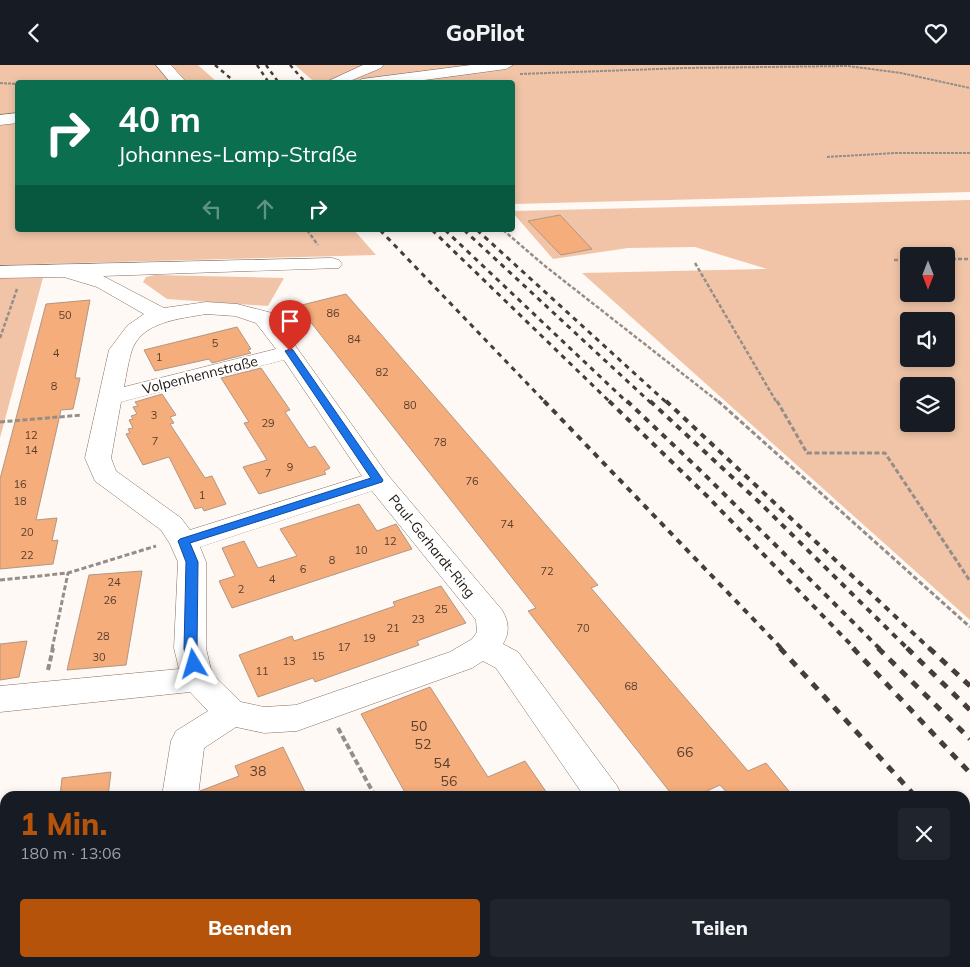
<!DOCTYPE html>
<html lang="de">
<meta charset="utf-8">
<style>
:root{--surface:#171b24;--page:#20242c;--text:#f1f3f6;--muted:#9ea1a6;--accent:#b45309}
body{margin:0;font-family:Mulish,sans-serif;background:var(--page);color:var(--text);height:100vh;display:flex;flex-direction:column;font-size:19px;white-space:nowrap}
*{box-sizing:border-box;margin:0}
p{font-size:16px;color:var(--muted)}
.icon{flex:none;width:28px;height:28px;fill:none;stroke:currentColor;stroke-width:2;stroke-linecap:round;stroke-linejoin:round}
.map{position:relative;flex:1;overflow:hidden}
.drawer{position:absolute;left:0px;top:726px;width:970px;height:176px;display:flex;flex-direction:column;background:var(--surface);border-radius:15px 15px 0 0;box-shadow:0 2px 8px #0003}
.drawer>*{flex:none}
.banner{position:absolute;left:15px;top:15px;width:500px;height:152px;border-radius:5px;box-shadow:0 2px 8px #0003;background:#0b6e4f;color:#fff;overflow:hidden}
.needle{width:32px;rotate:180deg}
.buttons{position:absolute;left:900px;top:182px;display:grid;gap:10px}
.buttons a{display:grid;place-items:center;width:55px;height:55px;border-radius:5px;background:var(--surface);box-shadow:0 2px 8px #0003;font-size:25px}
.pin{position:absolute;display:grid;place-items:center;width:42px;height:42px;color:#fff;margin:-51px -21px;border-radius:50% 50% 50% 0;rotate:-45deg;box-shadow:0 0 5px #0007}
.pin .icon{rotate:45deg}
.me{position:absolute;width:55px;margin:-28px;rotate:353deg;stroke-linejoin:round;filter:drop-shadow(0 0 4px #0008)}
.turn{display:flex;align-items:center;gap:18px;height:105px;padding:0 20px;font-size:22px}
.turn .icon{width:65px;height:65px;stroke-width:2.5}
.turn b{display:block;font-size:35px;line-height:42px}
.lanes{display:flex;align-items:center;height:48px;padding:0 20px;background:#0003;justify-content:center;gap:25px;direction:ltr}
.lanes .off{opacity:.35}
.round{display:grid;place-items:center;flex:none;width:52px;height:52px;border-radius:5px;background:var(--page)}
.head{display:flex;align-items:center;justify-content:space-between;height:85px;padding:0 20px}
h1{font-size:30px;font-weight:800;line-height:38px;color:var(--accent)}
.primary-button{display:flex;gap:10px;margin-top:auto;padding:10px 20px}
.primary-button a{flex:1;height:58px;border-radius:5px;background:var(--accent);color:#fff;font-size:20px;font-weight:800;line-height:58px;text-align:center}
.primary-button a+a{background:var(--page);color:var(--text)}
header{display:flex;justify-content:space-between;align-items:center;height:65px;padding:0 20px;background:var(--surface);font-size:22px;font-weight:800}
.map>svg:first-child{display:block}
</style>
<header><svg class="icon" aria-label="back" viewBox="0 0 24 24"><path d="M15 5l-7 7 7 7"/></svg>GoPilot<svg class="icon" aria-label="heart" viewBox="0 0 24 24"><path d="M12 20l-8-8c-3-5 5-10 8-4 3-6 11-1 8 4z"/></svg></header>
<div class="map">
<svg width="970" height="902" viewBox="0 0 970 902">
<rect width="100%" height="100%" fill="#fef9f5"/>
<path fill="#f1c4a7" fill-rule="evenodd" d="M0,0H198L217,17L18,18V165H354L376,190L0,200Z
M295,0H970V127L513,139L512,18L324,17L312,15Z
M970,135V555L582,208L767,204L695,182L628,183L553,194L513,148L512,146ZM909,191H946V229H909ZM909,256H946V294H909ZM909,321H946V359H909Z
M44,209L0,373V210Z
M155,210L284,213L268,241L167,234L143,217L146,212Z
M0,856H5V898H85L84,902H0Z"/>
<path fill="#f5ad7b" stroke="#b09684" d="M560,150L592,184L561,190L528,156Z
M346,229L598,520L591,523L748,706L766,698L793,731H730L720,720L696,731H673L528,546L536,543L298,241Z
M90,235L75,313H80L73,344L61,345L36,455L57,453L52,476L58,475L53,499L0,504V414L46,239Z
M237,262L251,284L248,285L251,288L212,298L209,294L155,306L144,285Z
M261,303L290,345L285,347L309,383L315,381L330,403L324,406L326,409L259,429L243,402L267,395L244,358L249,357L221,313Z
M162,329L176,350L170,352L174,358L170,359L205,413L212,411L226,439L204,446L202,442L195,444L169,392L143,400L126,369L130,368L128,364L133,363L129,355L133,354L131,351L137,349L133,342L138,341L135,337Z
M359,439L377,466L396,459L412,484L232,543L219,516L235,511L222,483L244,476L258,503L297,491L280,464Z
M142,506L126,600L67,605L89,510Z
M441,521L466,558L417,576L419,580L315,617L313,613L258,632L239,590L292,571L294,576L395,541L393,537Z
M27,576L19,612L0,615V579Z
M430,622L488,712L525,696L549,731H407L361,649Z
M283,682L307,731H200V726L239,711L235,701Z
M111,707L108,731H60L62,713Z"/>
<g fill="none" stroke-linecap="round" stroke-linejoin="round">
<defs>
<path id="minor" d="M156,0H171L187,18H171Z
M363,0H383L381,3L345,18H324Z
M471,0H513L506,4L402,18H355L362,14Z
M18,48V58L0,60V50Z
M332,193L339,195L342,199L339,203L103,211L164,243L206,237L237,239L272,248L387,409L502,545C509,557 510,567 503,579L518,587L617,721L622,731H584L496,603L483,596L472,603L297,666L264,668L236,662L204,683L198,731H162L171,676L176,666L208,646L190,627L0,647V621L179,604L174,583L178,497L170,479L161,465L95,416L85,393L109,285L127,261L144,249L97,222L64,212L0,213V201ZM206,249L235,251L256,258L276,284L124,322C126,311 128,299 131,288C140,256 180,254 206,249ZM284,295L362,411L190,465L181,453L116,406L111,393L121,337ZM372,426L476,555L477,567L472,574L450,587L296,640L264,642L241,637L212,609L206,583V497L200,482Z
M5,783V817L0,818V784Z
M420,898H460L462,902H422Z"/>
</defs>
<use href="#minor" stroke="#886f5e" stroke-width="1"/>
<path stroke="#958d88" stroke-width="2" stroke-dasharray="3 1" stroke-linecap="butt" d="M520,9L685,3L848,1L901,8L970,23
M0,18L18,19
M827,92L895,88H970"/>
<path stroke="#958d88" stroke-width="2.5" stroke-dasharray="4 2" stroke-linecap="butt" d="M307,165L318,180
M503,165L545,201L720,338
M946,194H970
M894,195H909
M695,198L777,338
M0,273L17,224"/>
<path stroke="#958d88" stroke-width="3" stroke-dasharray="5 2.5" stroke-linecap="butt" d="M718,336L970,562
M777,336L807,388H885L970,516
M0,357L82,350
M0,515L68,508L156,481
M52,584L68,508"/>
<path stroke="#958d88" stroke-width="4" stroke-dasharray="6 3" stroke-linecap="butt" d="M48,605L53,583
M338,663L375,731
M92,898V902
M302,898V902"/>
<use href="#minor" fill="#fff" fill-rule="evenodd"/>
<path stroke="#473d38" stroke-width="2.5" stroke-dasharray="4 4" stroke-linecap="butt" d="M215,0L236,18
M257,0L269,18
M266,0L279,18
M290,0L306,18"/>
<path stroke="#473d38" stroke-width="3" stroke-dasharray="5 5" stroke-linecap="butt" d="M380,165L546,338
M432,165L611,338
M445,165L628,338
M464,165L651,338
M477,165L667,338"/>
<path stroke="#473d38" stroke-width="4" stroke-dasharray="6 6" stroke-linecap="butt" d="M544,336L782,584
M609,336L707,431L855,584
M627,336L704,409L880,584
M650,336L759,437L908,584
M666,336L930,584"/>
<path stroke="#473d38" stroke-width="5" stroke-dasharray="8 8" stroke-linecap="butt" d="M780,583L915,731
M853,583L970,708
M878,583L970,674
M907,583L970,645
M929,583L970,621
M965,790L970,796"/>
</g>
<path fill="#1a73e8" stroke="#114b97" d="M290,284L293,285L383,415L382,417L190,478L198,497L197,584L200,599L198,602H189L184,584L186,497L178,476L180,474L371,413L285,286Z"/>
<g text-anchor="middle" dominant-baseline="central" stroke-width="4" stroke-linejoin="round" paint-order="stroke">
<g font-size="11" fill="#583e2d">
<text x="333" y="248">86</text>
<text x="65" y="250">50</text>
<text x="354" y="274">84</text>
<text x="215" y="278">5</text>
<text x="56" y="288">4</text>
<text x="159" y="292">1</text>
<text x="382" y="307">82</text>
<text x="54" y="321">8</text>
<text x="410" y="340">80</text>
<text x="154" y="350">3</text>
<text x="268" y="358">29</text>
<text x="31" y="370">12</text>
<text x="155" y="376">7</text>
<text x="440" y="377">78</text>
<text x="31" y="385">14</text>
<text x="290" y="402">9</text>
<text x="268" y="408">7</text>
<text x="472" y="416">76</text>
<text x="20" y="419">16</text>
<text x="202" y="430">1</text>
<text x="20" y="436">18</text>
<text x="507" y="459">74</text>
<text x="27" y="467">20</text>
<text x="390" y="476">12</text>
<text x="361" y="485">10</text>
<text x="27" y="490">22</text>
<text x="332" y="495">8</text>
<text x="303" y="504">6</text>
<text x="547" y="506">72</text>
<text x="272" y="514">4</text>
<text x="114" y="517">24</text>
<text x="241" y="524">2</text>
<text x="110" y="535">26</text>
<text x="441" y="544">25</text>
<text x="418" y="554">23</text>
<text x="393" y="563">21</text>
<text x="583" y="563">70</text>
<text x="103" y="571">28</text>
<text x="369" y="573">19</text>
<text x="344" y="582">17</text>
<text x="318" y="591">15</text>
<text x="99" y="592">30</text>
<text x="289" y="596">13</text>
<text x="262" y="606">11</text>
<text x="631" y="621">68</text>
</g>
<g font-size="14" fill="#231913" stroke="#fff">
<text transform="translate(200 310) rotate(-14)">Volpenhennstraße</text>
<text transform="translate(432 481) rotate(51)">Paul-Gerhardt-Ring</text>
</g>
<g font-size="14" fill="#583e2d">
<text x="419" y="661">50</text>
<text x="423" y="679">52</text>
<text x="685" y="687">66</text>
<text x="442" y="698">54</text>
<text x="258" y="706">38</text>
<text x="449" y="716">56</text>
</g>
</g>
</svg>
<div class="buttons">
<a><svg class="needle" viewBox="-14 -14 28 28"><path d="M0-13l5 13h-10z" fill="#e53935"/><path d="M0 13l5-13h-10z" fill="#9ea1a6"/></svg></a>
<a><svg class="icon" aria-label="sound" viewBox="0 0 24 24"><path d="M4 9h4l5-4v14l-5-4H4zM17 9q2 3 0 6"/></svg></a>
<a><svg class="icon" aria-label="layers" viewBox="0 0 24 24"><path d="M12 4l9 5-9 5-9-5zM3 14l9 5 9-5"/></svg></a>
</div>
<div class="pin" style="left:290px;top:286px;background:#d93025"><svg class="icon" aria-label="arrive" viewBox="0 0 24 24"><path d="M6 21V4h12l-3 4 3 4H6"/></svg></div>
<svg class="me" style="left:194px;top:599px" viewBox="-20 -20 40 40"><path d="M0-17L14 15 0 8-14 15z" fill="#1a73e8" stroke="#fff" stroke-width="4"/></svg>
<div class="banner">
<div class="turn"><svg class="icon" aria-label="right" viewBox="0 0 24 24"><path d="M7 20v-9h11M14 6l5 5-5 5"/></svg><div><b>40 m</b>Johannes-Lamp-Straße</div></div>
<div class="lanes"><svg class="icon off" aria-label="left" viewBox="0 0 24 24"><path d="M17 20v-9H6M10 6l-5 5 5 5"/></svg><svg class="icon off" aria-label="ahead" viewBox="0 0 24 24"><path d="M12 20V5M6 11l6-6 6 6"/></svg><svg class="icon" aria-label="right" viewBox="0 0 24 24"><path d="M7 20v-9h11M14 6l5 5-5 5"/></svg></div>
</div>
<section class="drawer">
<div class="head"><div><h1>1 Min.</h1><p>180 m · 13:06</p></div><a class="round"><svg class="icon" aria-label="close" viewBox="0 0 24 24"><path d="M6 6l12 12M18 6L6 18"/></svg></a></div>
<div class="primary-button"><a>Beenden</a><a>Teilen</a></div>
</section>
</div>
